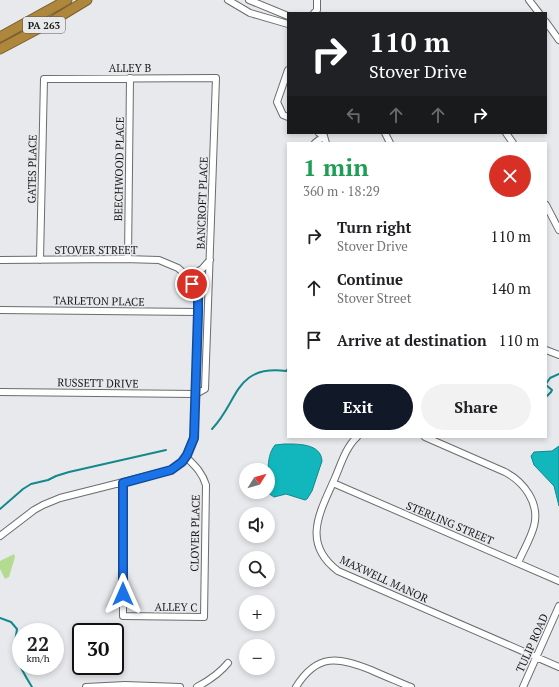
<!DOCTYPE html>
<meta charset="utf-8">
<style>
:root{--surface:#fff;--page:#f2f2f2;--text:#202124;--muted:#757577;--accent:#111827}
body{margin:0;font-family:"PT Serif",serif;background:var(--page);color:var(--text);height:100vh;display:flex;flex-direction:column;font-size:15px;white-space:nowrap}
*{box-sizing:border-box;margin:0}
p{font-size:13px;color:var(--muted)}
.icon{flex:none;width:22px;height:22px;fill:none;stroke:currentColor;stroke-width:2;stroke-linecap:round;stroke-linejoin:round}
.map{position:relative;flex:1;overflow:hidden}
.details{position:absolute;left:287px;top:142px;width:260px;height:296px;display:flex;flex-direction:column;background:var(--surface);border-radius:0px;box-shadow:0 2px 6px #0003}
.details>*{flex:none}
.guide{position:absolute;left:287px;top:12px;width:260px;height:122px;border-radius:0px;box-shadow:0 2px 6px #0003;background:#202124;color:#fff;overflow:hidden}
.needle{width:26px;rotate:53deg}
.tools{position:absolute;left:239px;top:463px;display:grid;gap:8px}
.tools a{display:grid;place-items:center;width:36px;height:36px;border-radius:50%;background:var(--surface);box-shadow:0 2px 6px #0003;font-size:20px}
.speed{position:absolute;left:12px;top:623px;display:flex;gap:8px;font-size:20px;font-weight:700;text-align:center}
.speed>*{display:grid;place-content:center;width:52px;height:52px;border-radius:50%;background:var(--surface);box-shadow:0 2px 6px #0003;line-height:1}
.speed small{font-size:10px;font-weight:400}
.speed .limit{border:2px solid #111;border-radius:6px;background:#fff;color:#111}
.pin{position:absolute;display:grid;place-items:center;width:34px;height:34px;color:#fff;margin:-17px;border:2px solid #fff;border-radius:50%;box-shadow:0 1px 4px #0007}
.me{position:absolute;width:44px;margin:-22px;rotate:0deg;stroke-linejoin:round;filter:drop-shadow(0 0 3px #0008)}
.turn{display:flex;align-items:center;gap:14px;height:84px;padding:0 16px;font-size:18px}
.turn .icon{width:52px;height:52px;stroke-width:2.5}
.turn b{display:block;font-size:28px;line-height:34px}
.lanes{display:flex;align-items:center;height:38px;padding:0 16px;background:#0003;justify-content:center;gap:20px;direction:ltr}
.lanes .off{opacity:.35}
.round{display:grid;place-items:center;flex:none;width:42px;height:42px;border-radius:21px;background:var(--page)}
.overview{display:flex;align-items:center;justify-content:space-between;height:68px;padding:0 16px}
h1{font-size:24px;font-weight:700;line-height:30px;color:#1e9e55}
.cta{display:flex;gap:8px;margin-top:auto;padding:8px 16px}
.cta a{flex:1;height:46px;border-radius:24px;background:var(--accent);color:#fff;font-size:16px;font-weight:700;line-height:46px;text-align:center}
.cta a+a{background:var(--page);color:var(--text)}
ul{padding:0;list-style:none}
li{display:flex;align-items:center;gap:12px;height:52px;padding:0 16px}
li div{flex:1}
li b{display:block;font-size:15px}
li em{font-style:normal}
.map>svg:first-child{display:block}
</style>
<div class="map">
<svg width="559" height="687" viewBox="0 0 559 687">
<rect width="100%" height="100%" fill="#e8e9ec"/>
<path fill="#b3db91" d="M14,554L15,557L9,577L5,579L0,569V561Z"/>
<path fill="#11b7bc" stroke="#14888c" d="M284,444C297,444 321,443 322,461L312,491L307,499L305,500L286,494L274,497L268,493C270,479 264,459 275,445Z
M559,446V506L554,486L534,465L531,456L534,452L552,451Z"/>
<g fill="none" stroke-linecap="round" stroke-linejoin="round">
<path stroke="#14888c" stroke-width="2" d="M546,384L550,378L559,374
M546,385L552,390L551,392L546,397
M212,429C239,401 234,365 286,371L288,369
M0,509L23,489L31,484L48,480L56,476L69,472L166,450
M0,618L11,622L17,629C12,655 19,666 32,687"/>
<defs>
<path id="minor" d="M228,0L250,13L288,24
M249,0L288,16
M529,0L539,13
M314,13L317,10V0
M546,22L559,40
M288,70L277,102L283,115L288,117
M319,133L324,136L326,143
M385,133L390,143
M506,133L513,143
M315,143L324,136
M546,205L559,230
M128,259L130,78
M0,260L124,259L159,260L178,268L188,277L196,291L198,298V312L194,434L192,445L187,455L182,462L171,470L60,498L43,505L34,510L0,536
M188,277L202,269L210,260
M0,310L198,312
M546,350L559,355
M0,392L196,394L205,389L216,78L44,79L40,260
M357,437C346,447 341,464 335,478C320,512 301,543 338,571L559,667
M425,437L505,472C524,482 540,503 534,526C531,538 523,551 518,563
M123,483V616L204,617L206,485C202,472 195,466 186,457
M333,483L559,581
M86,687L125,685L180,687
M197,687C208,681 220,673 228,663
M296,687C317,653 338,657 371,670C384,676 397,681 411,687
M523,687L559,606"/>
<path id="highway" d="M0,37L67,0
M0,49L49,23L87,0"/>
</defs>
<use href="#minor" stroke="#6b6c6e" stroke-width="8"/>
<use href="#highway" stroke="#7a6030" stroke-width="11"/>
<use href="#minor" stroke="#fff" stroke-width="6"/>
<use href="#highway" stroke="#ae863c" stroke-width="9"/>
</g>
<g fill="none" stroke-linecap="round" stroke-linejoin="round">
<defs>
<path id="route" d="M123,594V483L171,470L182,462L187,455L194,438L198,312V298L192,284"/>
</defs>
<use href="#route" stroke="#114b97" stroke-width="10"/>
<use href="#route" stroke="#1a73e8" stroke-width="7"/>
</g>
<g text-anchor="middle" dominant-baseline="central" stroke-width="3" stroke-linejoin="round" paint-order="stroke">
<rect fill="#e8e9ec" stroke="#58585a" stroke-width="1" x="23" y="17" width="42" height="16" rx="3"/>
<g font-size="10" font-weight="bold" fill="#1a1a1b">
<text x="44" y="25">PA 263</text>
</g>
<g font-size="11" fill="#1a1a1b" stroke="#e8e9ec">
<text x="130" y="68">ALLEY B</text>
<text transform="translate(32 169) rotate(-89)">GATES PLACE</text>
<text transform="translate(119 169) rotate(-89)">BEECHWOOD PLACE</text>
<text transform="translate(202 203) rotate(-88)">BANCROFT PLACE</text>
<text x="96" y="250">STOVER STREET</text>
<text transform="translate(99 301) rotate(1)">TARLETON PLACE</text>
<text transform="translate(98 383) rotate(1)">RUSSETT DRIVE</text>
<text transform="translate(450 523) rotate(23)">STERLING STREET</text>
<text transform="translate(195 533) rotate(-89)">CLOVER PLACE</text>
<text transform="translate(384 579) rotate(25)">MAXWELL MANOR</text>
<text transform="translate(176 607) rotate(1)">ALLEY C</text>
<text transform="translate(532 643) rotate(-66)">TULIP ROAD</text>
</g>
</g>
</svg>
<div class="tools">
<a><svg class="needle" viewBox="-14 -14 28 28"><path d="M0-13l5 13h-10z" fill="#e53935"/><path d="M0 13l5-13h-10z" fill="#757577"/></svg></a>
<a><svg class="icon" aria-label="sound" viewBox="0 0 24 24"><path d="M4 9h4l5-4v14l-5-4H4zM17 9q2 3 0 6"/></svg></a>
<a><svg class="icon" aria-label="search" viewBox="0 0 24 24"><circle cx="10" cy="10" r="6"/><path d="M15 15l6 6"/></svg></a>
<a>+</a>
<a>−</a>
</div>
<div class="speed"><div>22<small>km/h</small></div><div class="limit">30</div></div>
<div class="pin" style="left:192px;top:284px;background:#d93025"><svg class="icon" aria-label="arrive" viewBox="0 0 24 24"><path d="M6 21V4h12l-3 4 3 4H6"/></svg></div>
<svg class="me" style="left:123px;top:594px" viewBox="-20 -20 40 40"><path d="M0-17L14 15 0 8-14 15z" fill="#1a73e8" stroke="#fff" stroke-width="4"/></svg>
<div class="guide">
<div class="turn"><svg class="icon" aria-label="right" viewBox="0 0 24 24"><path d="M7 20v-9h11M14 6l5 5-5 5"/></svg><div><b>110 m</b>Stover Drive</div></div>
<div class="lanes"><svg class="icon off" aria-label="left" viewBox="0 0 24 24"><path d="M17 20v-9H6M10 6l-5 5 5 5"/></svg><svg class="icon off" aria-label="ahead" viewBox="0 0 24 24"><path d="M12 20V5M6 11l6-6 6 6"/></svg><svg class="icon off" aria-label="ahead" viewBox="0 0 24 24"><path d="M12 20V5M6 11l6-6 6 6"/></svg><svg class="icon" aria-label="right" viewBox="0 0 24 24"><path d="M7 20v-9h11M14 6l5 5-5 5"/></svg></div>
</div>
<section class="details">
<div class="overview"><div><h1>1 min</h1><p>360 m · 18:29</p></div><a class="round" style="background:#d93025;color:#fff"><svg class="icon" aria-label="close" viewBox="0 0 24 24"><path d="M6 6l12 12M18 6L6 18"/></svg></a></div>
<ul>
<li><svg class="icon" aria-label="right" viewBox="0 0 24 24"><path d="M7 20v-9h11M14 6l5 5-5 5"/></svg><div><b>Turn right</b><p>Stover Drive</p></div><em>110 m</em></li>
<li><svg class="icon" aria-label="ahead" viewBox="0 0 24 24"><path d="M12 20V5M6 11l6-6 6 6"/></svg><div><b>Continue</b><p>Stover Street</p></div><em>140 m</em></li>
<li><svg class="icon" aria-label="arrive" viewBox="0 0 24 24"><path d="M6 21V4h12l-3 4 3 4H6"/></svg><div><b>Arrive at destination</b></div><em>110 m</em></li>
</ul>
<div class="cta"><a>Exit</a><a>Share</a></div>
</section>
</div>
